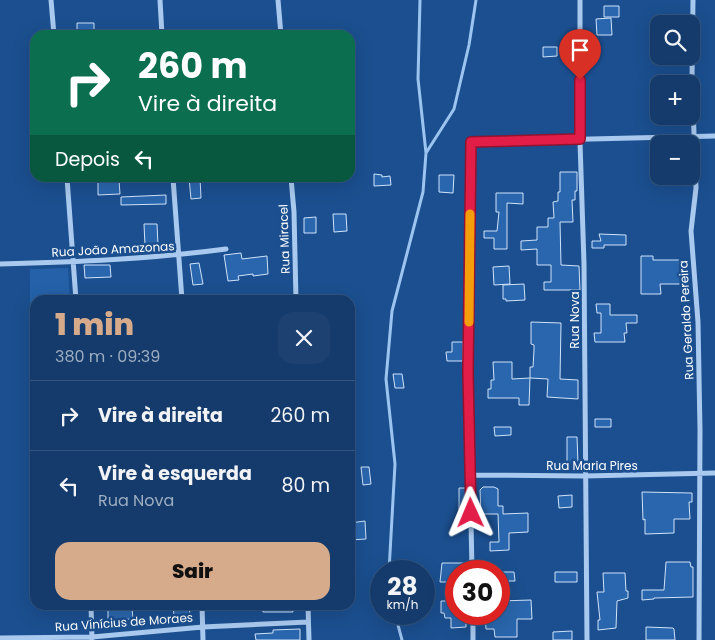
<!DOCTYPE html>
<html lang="pt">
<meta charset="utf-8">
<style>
:root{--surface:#143b6b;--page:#1d4271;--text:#f1f3f6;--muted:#9dadc1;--line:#33557e;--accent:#d6ab8b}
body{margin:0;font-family:Poppins,sans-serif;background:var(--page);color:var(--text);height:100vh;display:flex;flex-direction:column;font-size:19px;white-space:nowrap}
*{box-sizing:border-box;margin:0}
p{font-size:16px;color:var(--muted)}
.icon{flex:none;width:28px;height:28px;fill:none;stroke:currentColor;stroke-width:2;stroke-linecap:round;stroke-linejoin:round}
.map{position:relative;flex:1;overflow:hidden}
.panel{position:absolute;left:30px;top:295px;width:325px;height:315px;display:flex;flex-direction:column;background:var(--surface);border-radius:15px;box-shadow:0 5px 20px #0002,0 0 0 1px var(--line)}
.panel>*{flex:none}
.banner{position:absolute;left:30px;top:30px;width:325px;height:152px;border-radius:15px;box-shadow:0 5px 20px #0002,0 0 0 1px var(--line);background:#0b6e4f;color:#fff;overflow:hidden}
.buttons{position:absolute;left:650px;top:15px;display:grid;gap:10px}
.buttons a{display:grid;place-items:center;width:50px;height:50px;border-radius:10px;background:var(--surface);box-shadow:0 5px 20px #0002,0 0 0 1px var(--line);font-size:25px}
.speed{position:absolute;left:370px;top:560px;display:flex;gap:10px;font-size:25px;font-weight:700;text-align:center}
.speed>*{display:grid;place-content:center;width:65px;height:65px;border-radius:50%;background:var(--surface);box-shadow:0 5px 20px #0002,0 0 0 1px var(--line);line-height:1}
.speed small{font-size:12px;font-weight:400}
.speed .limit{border:8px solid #d22;background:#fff;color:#111}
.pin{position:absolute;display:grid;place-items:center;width:42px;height:42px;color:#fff;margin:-51px -21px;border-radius:50% 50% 50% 0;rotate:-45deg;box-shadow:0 0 5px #0007}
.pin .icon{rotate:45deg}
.me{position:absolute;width:55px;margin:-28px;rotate:359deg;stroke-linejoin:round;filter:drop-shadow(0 0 4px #0008)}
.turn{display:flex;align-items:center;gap:18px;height:105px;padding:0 25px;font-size:22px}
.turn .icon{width:65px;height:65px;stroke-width:2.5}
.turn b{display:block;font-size:35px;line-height:42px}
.then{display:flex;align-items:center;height:48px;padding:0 25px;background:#0003;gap:10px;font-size:19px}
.round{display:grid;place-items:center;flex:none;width:52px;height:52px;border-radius:15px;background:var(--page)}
.headline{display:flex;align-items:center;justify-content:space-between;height:85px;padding:0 25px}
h1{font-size:30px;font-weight:800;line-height:38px;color:var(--accent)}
.action{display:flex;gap:10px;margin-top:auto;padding:10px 25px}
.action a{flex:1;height:58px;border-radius:15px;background:var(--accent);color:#111;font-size:20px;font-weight:800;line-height:58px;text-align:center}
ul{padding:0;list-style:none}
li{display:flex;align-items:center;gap:15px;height:70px;padding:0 25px;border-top:1px solid var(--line)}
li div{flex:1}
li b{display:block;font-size:19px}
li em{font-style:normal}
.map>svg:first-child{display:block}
</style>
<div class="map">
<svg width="715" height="640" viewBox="0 0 715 640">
<rect width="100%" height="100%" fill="#1b4f8f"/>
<path fill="#2461a8" d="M68,268L70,300H35V322H30V269Z"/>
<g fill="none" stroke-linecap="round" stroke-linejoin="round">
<path stroke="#9cc4f0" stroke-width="3" d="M420,0L418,79L426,153
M389,571L395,464L386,379L392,311L423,192L426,153L454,109L469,45L476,0
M395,614L402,640"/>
</g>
<path fill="#2a66ad" stroke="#cfe3fa" d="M604,6H619V17H604Z
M611,18L612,35H597L596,19Z
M77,23H94V35H77Z
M543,47H557V56L543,57Z
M560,172H577V191H575V200H572L573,222H560L561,265L579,266L580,290H544V282H551V265H537V249L521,250V241L537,240V227H548V218H554L553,202L558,201V192H560Z
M374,174L382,175V177L390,176L391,185L374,186Z
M439,175H454L453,193L439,192Z
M189,178H200L201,198L191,199Z
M119,180L120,194L98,195V181Z
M496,193H523V204L507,203V249H494V238H484V231H497L499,212H496Z
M166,195V204L121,205V197Z
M333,214H346L347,231L334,232Z
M316,217V233H304V218Z
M144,224H157L158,245L145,246Z
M599,234L626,235V245H604V248H592V241H601Z
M241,253L242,259L267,256L268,274L253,276V274L238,276L239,280L228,281L224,255Z
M641,256H653V260H679L680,274H688V284H660L661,294H641Z
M199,263L203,284L193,285L190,264Z
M84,265H110L111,277L85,278Z
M509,266L510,284L494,285L493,267Z
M524,284L525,300L506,301V299H503V285Z
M596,304H610V315H637V323H626L627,333H624L625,342H595L594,333H601V313H597Z
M531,322L561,323L560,379L578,380V399L547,397L548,379L530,378V367H533L534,350V345L531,344Z
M452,342H463V361H447L446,352H452Z
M493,362H512V379L530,378L529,405H519V398H488V389H491V380H494Z
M393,374H402L404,388H395Z
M595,419H611V427H595Z
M494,427H511V435L495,436Z
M567,437H577L578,464H567Z
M361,467H369L371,484L363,485Z
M483,487H494L498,489V506H503V514L528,513V532L509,533V550L490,551V542H499L498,514H481L480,490Z
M459,488H466V510H459Z
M642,492L692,493V502H689L690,519H674V533L645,534V519L643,520Z
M572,495V507L559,508L558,496Z
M365,521L366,539L350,540V523Z
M666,562H690L691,567H693V597L654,598V599L642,600V590H664Z
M442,563H467L468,571H456V582H440Z
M499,572H514L515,581H499Z
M555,572H577V582H555Z
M603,573H625L626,591H628V598L617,601L616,628L598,630V620H600L597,592H604Z
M531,600L532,619H517V637H495L494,629H486L485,614H499V601Z
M441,601H456V614H459L460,619H466V627L451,628V618H445L444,613H441Z
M189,605L190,615H174L173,606Z
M262,605H292L293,612H263Z
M132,608L133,619L108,620V609Z
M646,627L673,628L674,629L675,640H646Z
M300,629V640H256L255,634L273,633V630Z
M572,631V640H553V632Z"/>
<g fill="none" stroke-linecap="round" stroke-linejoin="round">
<path stroke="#a9c9ee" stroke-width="5" d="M51,0L54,35
M160,0L162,35
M278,0L281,35
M580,0V142L584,264L587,640
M693,0L692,79L696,188L691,231L698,322L700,430L699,640
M67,178L76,300
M173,178L182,300
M291,178L294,212L296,300
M0,264C76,262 151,259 226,249
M470,475L585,476L715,473
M472,571L468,372L471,142L715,136
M91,605L92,639
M202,605L203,640
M308,605L309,640
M473,614V640
M0,638L92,637L203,627L308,622"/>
</g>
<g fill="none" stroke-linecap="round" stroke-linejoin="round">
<defs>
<path id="route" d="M471,513L468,372L471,142L580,139V80"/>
</defs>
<use href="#route" stroke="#92132f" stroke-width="12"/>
<use href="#route" stroke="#e11d48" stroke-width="9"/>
<path stroke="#f59e0b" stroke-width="9" d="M469,322L470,214"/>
</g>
<g text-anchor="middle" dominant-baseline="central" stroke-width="5" stroke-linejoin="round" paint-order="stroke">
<g font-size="12" fill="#fff" stroke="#1b4f8f">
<text transform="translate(284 239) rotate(-92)">Rua Miracel</text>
<text transform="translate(113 249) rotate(-3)">Rua João Amazonas</text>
<text transform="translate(574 320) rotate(-90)">Rua Nova</text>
<text transform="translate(686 320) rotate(-93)">Rua Geraldo Pereira</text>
<text x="592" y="465">Rua Maria Pires</text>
<text transform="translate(124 622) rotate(-4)">Rua Vinícius de Moraes</text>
</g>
</g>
</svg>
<div class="buttons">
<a><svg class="icon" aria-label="search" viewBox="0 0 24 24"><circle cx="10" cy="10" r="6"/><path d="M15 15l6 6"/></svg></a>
<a>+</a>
<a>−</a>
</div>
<div class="speed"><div>28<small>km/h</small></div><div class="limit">30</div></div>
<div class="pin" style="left:580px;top:80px;background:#d93025"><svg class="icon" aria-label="arrive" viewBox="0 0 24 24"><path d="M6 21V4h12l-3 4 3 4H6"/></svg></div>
<svg class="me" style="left:471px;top:513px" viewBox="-20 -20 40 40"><path d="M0-17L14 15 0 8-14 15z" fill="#e11d48" stroke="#fff" stroke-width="4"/></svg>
<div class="banner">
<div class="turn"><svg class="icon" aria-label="right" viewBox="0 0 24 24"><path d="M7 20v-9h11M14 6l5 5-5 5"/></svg><div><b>260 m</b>Vire à direita</div></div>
<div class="then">Depois<svg class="icon" aria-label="left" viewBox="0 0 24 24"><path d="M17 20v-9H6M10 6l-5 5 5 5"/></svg></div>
</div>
<section class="panel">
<div class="headline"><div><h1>1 min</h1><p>380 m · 09:39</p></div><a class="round"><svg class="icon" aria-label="close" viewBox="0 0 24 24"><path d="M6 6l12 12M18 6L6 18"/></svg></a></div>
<ul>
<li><svg class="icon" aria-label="right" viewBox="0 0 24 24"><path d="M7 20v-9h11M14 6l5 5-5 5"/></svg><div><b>Vire à direita</b></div><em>260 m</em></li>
<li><svg class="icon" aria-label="left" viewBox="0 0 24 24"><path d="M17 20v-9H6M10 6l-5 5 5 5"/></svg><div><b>Vire à esquerda</b><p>Rua Nova</p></div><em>80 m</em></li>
</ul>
<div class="action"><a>Sair</a></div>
</section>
</div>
